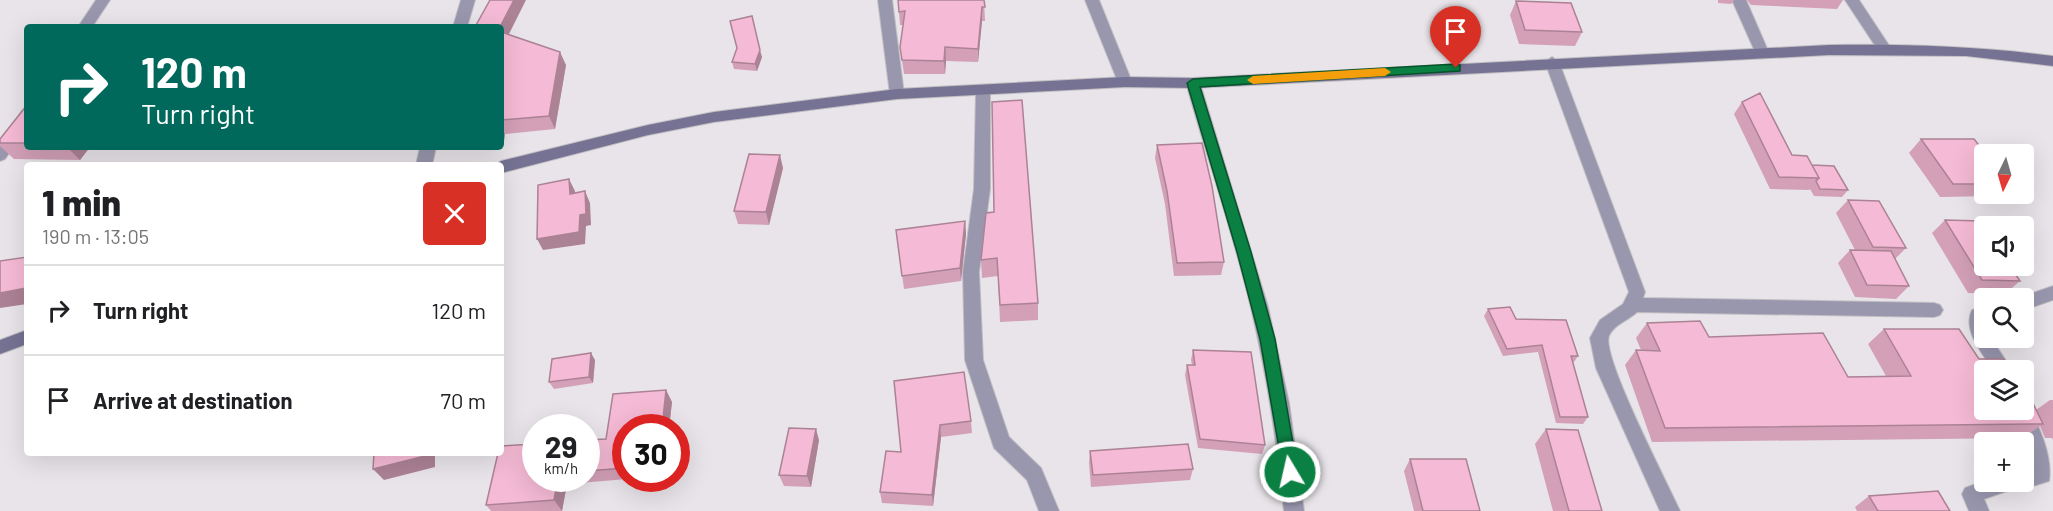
<!DOCTYPE html>
<meta charset="utf-8">
<style>
:root{--surface:#fff;--page:#f2f2f2;--text:#202124;--muted:#757577;--line:#e0e0e0}
body{margin:0;font-family:Barlow,sans-serif;background:var(--page);color:var(--text);height:100vh;display:flex;flex-direction:column;font-size:22px;white-space:nowrap}
*{box-sizing:border-box;margin:0}
p{font-size:20px;color:var(--muted)}
.icon{flex:none;width:33px;height:33px;fill:none;stroke:currentColor;stroke-width:2;stroke-linecap:round;stroke-linejoin:round}
.map{position:relative;flex:1;overflow:hidden}
.panel{position:absolute;left:24px;top:162px;width:480px;height:294px;display:flex;flex-direction:column;background:var(--surface);border-radius:6px;box-shadow:0 6px 24px #0002}
.panel>*{flex:none}
.banner{position:absolute;left:24px;top:24px;width:480px;height:126px;border-radius:6px;box-shadow:0 6px 24px #0002;background:#00695c;color:#fff;overflow:hidden}
.needle{width:39px;rotate:185deg}
.fabs{position:absolute;left:1974px;top:144px;display:grid;gap:12px}
.fabs a{display:grid;place-items:center;width:60px;height:60px;border-radius:6px;background:var(--surface);box-shadow:0 6px 24px #0002;font-size:30px}
.speed{position:absolute;left:522px;top:414px;display:flex;gap:12px;font-size:30px;font-weight:700;text-align:center}
.speed>*{display:grid;place-content:center;width:78px;height:78px;border-radius:50%;background:var(--surface);box-shadow:0 6px 24px #0002;line-height:1}
.speed small{font-size:15px;font-weight:400}
.speed .limit{border:9px solid #d22;background:#fff;color:#111}
.pin{position:absolute;display:grid;place-items:center;width:51px;height:51px;color:#fff;margin:-62px -26px;border-radius:50% 50% 50% 0;rotate:-45deg;box-shadow:0 0 6px #0007}
.pin .icon{rotate:45deg}
.me{position:absolute;width:66px;margin:-33px;rotate:351deg;stroke-linejoin:round;filter:drop-shadow(0 0 4px #0008)}
.turn{display:flex;align-items:center;gap:21px;height:126px;padding:0 18px;font-size:27px}
.turn .icon{width:78px;height:78px;stroke-width:2.5}
.turn b{display:block;font-size:42px;line-height:51px}
.round{display:grid;place-items:center;flex:none;width:63px;height:63px;border-radius:6px;background:var(--page)}
.head{display:flex;align-items:center;justify-content:space-between;height:102px;padding:0 18px}
h1{font-size:36px;font-weight:800;line-height:45px}
ul{padding:0;list-style:none}
li{display:flex;align-items:center;gap:18px;height:90px;padding:0 18px;border-top:2px solid var(--line)}
li div{flex:1}
li b{display:block;font-size:22px}
li em{font-style:normal}
.map>svg:first-child{display:block}
</style>
<div class="map">
<svg width="2053" height="511" viewBox="0 0 2053 511">
<rect width="100%" height="100%" fill="#e8e4e9"/>
<g fill="none" stroke-linecap="round" stroke-linejoin="round">
<defs>
<path id="minor" d="M96,0H110L92,27H78Z
M461,0H475L467,27H453Z
M878,0H892L904,94L897,99L890,94Z
M1085,0H1099L1132,82L1130,86L1125,87L1118,82Z
M1732,0H1746L1769,53L1767,56H1757Z
M1845,0H1859L1892,50L1890,53H1880Z
M1552,57L1559,62L1645,292L1643,298L1934,303L1940,305L1943,310L1940,315L1934,317L1637,312C1629,320 1613,325 1609,336C1601,356 1668,484 1680,511H1660L1596,368L1590,338L1600,320L1623,304L1629,292L1545,62Z
M1193,78L1200,83L1268,307L1289,403L1304,511H1284C1277,442 1267,375 1251,308C1233,232 1207,158 1186,83Z
M983,86L990,91V189L979,272L983,360L1009,437L1041,468L1059,511H1039L1027,480L994,448L965,360L963,272L974,189L976,91Z
M27,110V127L5,159L0,161V143L22,111Z
M420,147H436L432,165H416Z
M2053,286V300L2024,310V298H2018Z
M1984,307V338H1991L2012,370H1994C1983,355 1962,330 1972,310Z
M2024,403L2027,404C2039,425 2053,457 2049,481L2024,489L2017,485L2016,488L1984,499L1989,511H1969L1962,494L1965,488L1984,481L2024,482V472L2033,469L2027,441L2012,410H2024Z"/>
<path id="secondary" d="M1829,45C1905,44 1978,46 2053,56V66L1966,56L1829,55L1193,88L1125,87L897,99L714,122L648,135L501,173V165H494L501,161L648,125L714,112L897,89L1125,77L1193,78Z
M27,330V344L0,354V340Z"/>
</defs>
<use href="#minor" stroke="#c2bfc3" stroke-width="2"/>
<use href="#secondary" stroke="#c2bfc3" stroke-width="2"/>
<use href="#minor" fill="#9997ae" fill-rule="evenodd"/>
<use href="#secondary" fill="#757293" fill-rule="evenodd"/>
</g>
<path fill="#d3a0b7" d="M984,0L985,21H982L978,62L946,61L945,74H904L900,47L903,25H900L899,12Z
M1718,0H1734L1731,4L1718,3Z
M1747,0H1843L1837,9L1751,5Z
M1516,1L1582,32L1575,46L1519,44L1510,15Z
M501,27L509,35L566,65L555,129L505,134L504,141L501,142Z
M762,57L757,71L734,69L732,62Z
M1742,102L1792,155L1812,165L1848,190L1842,197L1814,196L1810,189L1809,190L1770,189L1734,114Z
M27,105V147H90L80,160L14,159L0,146V139Z
M1921,139L1984,154V194H1997L1994,196L1940,197L1909,153Z
M1157,145L1224,262L1221,275L1174,276L1165,204L1155,158Z
M783,168L769,225L738,224L734,211Z
M1848,200L1906,248L1895,259L1909,286L1896,299L1855,297L1838,263L1850,250H1855L1836,213Z
M986,213L1038,303V320L1000,322L998,276L982,278L981,260Z
M1945,220L2020,281L2005,294L1968,293L1932,233Z
M965,221L966,234L961,281L904,289L896,230Z
M1488,309L1516,319L1578,356L1574,362H1572L1588,417L1583,424L1556,423L1538,352L1503,356L1484,316Z
M1647,323L1709,337L1848,377L1886,376L1868,344L1884,329L1979,359L2036,410L2050,400H2053V440L2052,438H2045L2040,426L2023,438L1652,442L1625,365L1636,350H1641L1636,338Z
M1193,350L1265,445L1262,454L1198,448L1185,375L1187,365H1192L1191,360Z
M595,360L593,383L554,389L549,382Z
M894,381L971,421L972,433L941,437L933,506L882,503L880,492L901,452Z
M666,390L672,402L669,428H626V478H639L567,484L562,511H491L486,505L498,453H501V446L536,444V478H586V440L606,439L613,394Z
M1546,429L1602,511H1553L1535,444Z
M819,440L811,487L784,486L779,475Z
M1090,451L1193,469L1190,480L1091,487L1089,463Z
M1410,459L1480,511H1414L1404,471Z
M1869,496L1950,511H1857L1855,507Z"/>
<path fill="#ac8295" d="M514,0H526L504,44L501,37V27H500Z
M982,7V21L978,62V49Z
M945,47L946,61L945,74L944,61Z
M760,50L762,57L757,71L755,64Z
M560,52L566,65L555,129L549,116Z
M501,126L505,134L504,141L501,136Z
M67,147H90L80,160Z
M780,155L783,168L769,225L766,212Z
M569,179L575,191V206L570,194Z
M585,191L590,203L591,225L586,226L585,244L543,250L537,239L580,215Z
M965,221L966,234L961,281L960,268Z
M27,287V304L0,308V293Z
M591,353L595,360L593,383L589,377Z
M666,390L672,402L669,428H662Z
M940,425L941,437L933,506L932,495Z
M816,429L819,440L811,487L807,476Z
M425,453H435V467L384,480L373,469Z
M558,478H563L567,484L562,511L554,500Z"/>
<path fill="#f5bad5" stroke="#ac8295" stroke-width="1.5" d="M490,0H514L500,27H475Z
M898,0H984L985,7H982L978,49L945,47L944,61L902,60L900,47L905,11L899,12Z
M1516,1L1571,3L1582,32L1525,30Z
M752,16L760,50L755,64L732,62L737,48L730,21Z
M501,32L560,52L549,116L501,120Z
M1760,93L1792,155L1807,156L1819,178L1779,177L1742,102Z
M1022,100L1038,303L1000,305L997,258L981,260L986,213L994,212L992,102Z
M27,105V143H0V139Z
M1921,139H1974L1986,154H1984V184H1953Z
M1202,143L1212,186L1224,262L1177,263L1167,191L1157,145Z
M749,154L780,155L766,212L734,211Z
M1812,165L1834,166L1848,190L1820,189L1816,181L1819,178Z
M569,179L570,194L585,191L586,214L580,215L579,232L537,239L538,185Z
M1848,200L1879,201L1906,248L1873,247Z
M1945,220L1981,221L1985,226L1984,266H2010L2020,281L1982,280Z
M965,221L960,268L902,276L896,230Z
M1850,250L1891,251L1909,286L1867,285Z
M27,257L26,288L0,293V261Z
M1510,307L1516,319L1566,320L1578,356H1571L1588,417H1560L1542,345L1507,349L1488,309Z
M1700,321L1709,337L1823,333L1848,377L1911,376L1884,329H1959L1979,359H2003L2011,370H1984V410H2024V390L2027,395H2029L2043,424L1665,428L1636,350L1660,351L1647,323Z
M1193,350L1251,352L1265,445L1200,439L1187,365H1195Z
M591,353L589,377L549,382L552,359Z
M964,372L971,421L940,425L932,495L880,492L886,451L901,452L894,381Z
M666,390L662,428H626V468L586,471V440L606,439L613,394Z
M789,428L816,429L807,476L779,475Z
M1546,429L1578,430L1602,511H1569Z
M536,444V478H558L554,500L486,505L498,453H501V446Z
M1188,444L1193,469L1093,475L1090,451Z
M374,453H425V456L373,469Z
M1410,459H1466L1480,511H1423Z
M1938,491L1950,511H1878L1869,496Z"/>
<path fill="#0b8043" stroke="#07532c" stroke-width="1.5" d="M1456,64L1460,65V71L1200,87L1251,252L1275,339L1298,472L1295,477L1290,479L1284,477L1260,339L1237,252L1187,83L1193,79Z"/>
<path fill="#f59e0b" d="M1385,68L1391,72L1385,76L1253,84L1247,80L1253,76Z"/>
</svg>
<div class="fabs">
<a><svg class="needle" viewBox="-14 -14 28 28"><path d="M0-13l5 13h-10z" fill="#e53935"/><path d="M0 13l5-13h-10z" fill="#757577"/></svg></a>
<a><svg class="icon" aria-label="sound" viewBox="0 0 24 24"><path d="M4 9h4l5-4v14l-5-4H4zM17 9q2 3 0 6"/></svg></a>
<a><svg class="icon" aria-label="search" viewBox="0 0 24 24"><circle cx="10" cy="10" r="6"/><path d="M15 15l6 6"/></svg></a>
<a><svg class="icon" aria-label="layers" viewBox="0 0 24 24"><path d="M12 4l9 5-9 5-9-5zM3 14l9 5 9-5"/></svg></a>
<a>+</a>
</div>
<div class="speed"><div>29<small>km/h</small></div><div class="limit">30</div></div>
<div class="pin" style="left:1456px;top:68px;background:#d93025"><svg class="icon" aria-label="arrive" viewBox="0 0 24 24"><path d="M6 21V4h12l-3 4 3 4H6"/></svg></div>
<svg class="me" style="left:1290px;top:472px" viewBox="-20 -20 40 40"><circle r="17" fill="#0b8043" stroke="#fff" stroke-width="3"/><path d="M0-11L8 9 0 5-8 9z" fill="#fff"/></svg>
<div class="banner">
<div class="turn"><svg class="icon" aria-label="right" viewBox="0 0 24 24"><path d="M7 20v-9h11M14 6l5 5-5 5"/></svg><div><b>120 m</b>Turn right</div></div>
</div>
<section class="panel">
<div class="head"><div><h1>1 min</h1><p>190 m · 13:05</p></div><a class="round" style="background:#d93025;color:#fff"><svg class="icon" aria-label="close" viewBox="0 0 24 24"><path d="M6 6l12 12M18 6L6 18"/></svg></a></div>
<ul>
<li><svg class="icon" aria-label="right" viewBox="0 0 24 24"><path d="M7 20v-9h11M14 6l5 5-5 5"/></svg><div><b>Turn right</b></div><em>120 m</em></li>
<li><svg class="icon" aria-label="arrive" viewBox="0 0 24 24"><path d="M6 21V4h12l-3 4 3 4H6"/></svg><div><b>Arrive at destination</b></div><em>70 m</em></li>
</ul>
</section>
</div>
